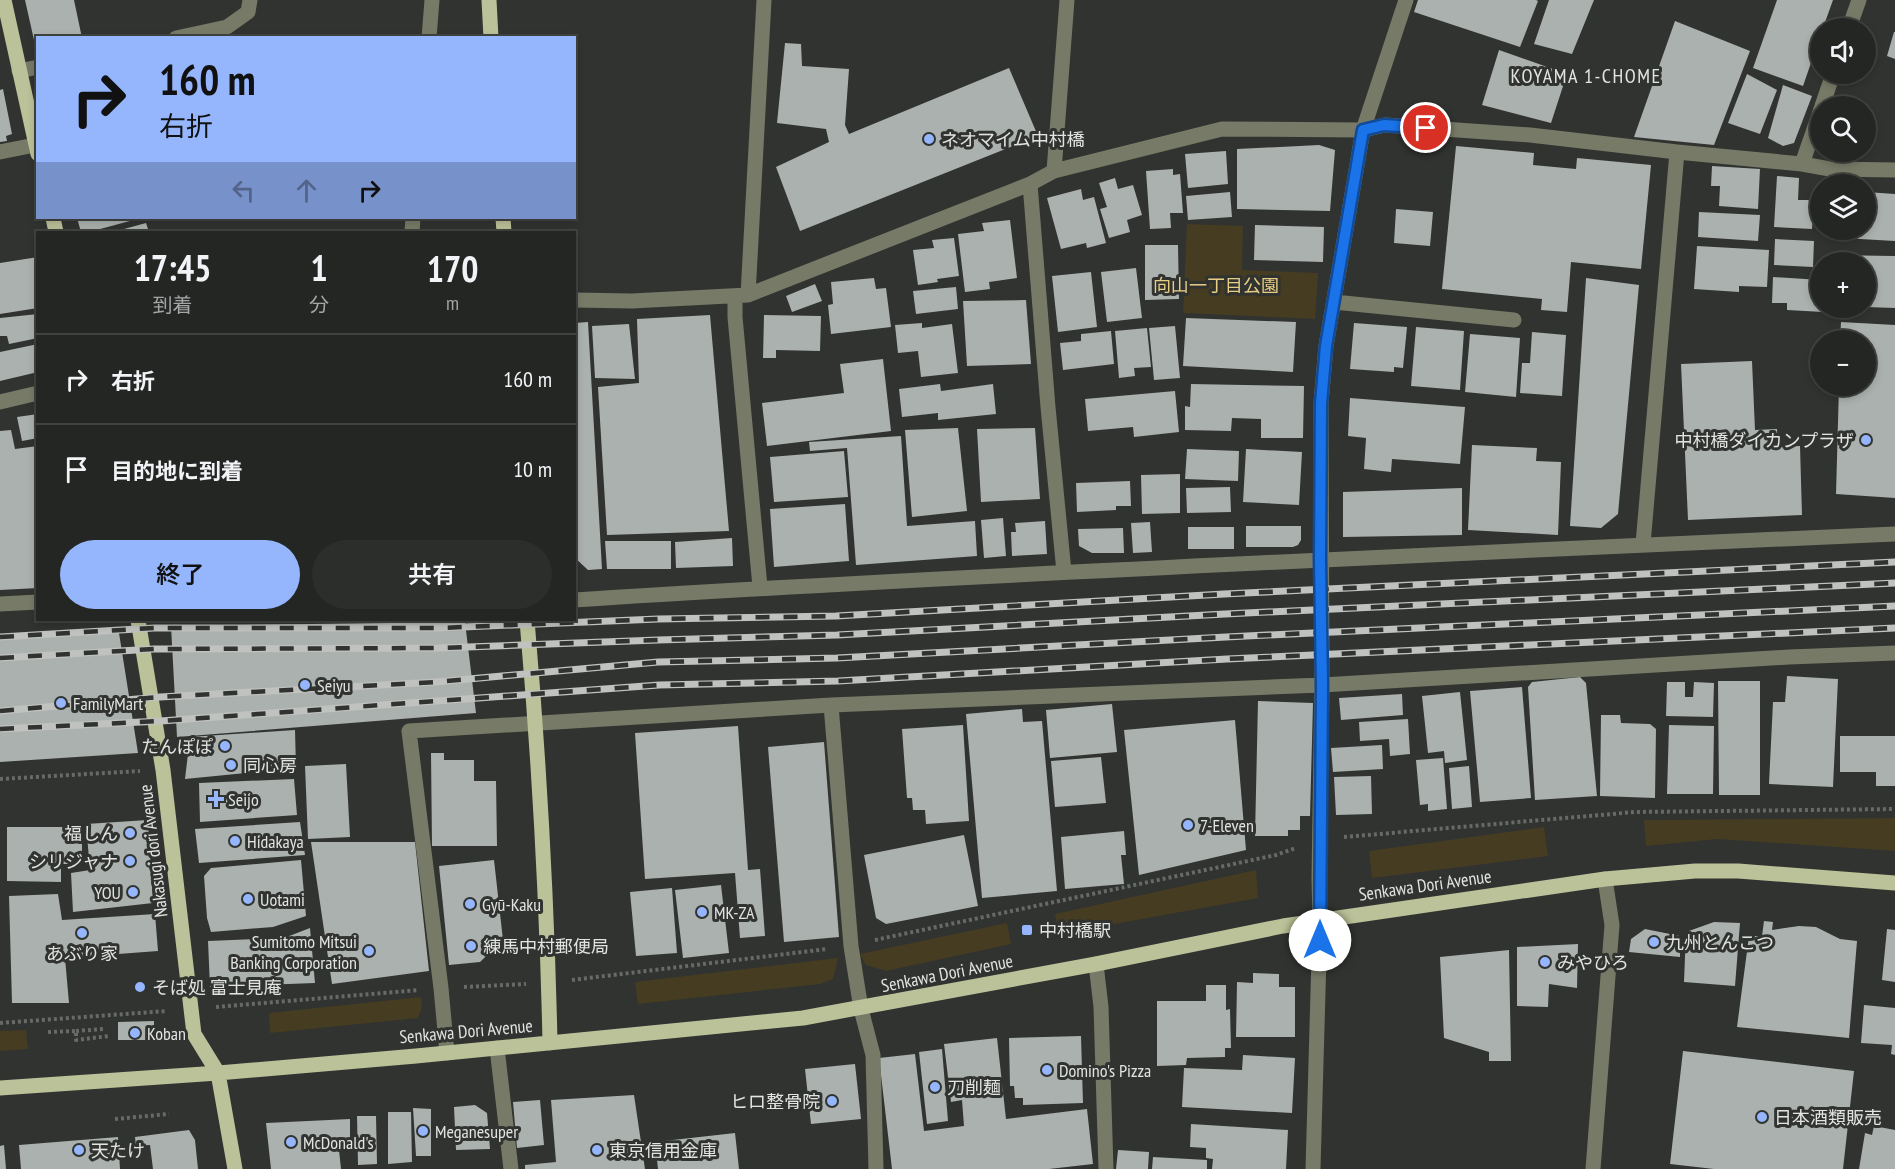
<!DOCTYPE html>
<html lang="ja">
<meta charset="utf-8">
<style>
:root{--surface:#242624;--page:#2c2e2c;--text:#f1f3f6;--muted:#a3a5a6;--line:#414341;--accent:#95b6fd}
body{margin:0;font-family:"PT Sans Narrow","Noto Sans JP",sans-serif;background:var(--page);color:var(--text);height:100vh;display:flex;flex-direction:column;font-size:22px;white-space:nowrap}
*{box-sizing:border-box;margin:0}
p{font-size:20px;color:var(--muted)}
.icon{flex:none;width:33px;height:33px;fill:none;stroke:currentColor;stroke-width:2;stroke-linecap:round;stroke-linejoin:round}
.map{position:relative;flex:1;overflow:hidden}
.side{position:absolute;left:36px;top:231px;width:540px;height:390px;display:flex;flex-direction:column;background:var(--surface);border-radius:0px;box-shadow:0 3px 9px #0003,0 0 0 2px var(--line)}
.side>*{flex:none}
.banner{position:absolute;left:36px;top:36px;width:540px;height:183px;border-radius:0px;box-shadow:0 3px 9px #0003,0 0 0 2px var(--line);background:#95b6fd;color:#111;overflow:hidden}
.tools{position:absolute;left:1810px;top:18px;display:grid;gap:12px}
.tools a{display:grid;place-items:center;width:66px;height:66px;border-radius:50%;background:var(--surface);box-shadow:0 3px 9px #0003,0 0 0 2px var(--line);font-size:30px}
.pin{position:absolute;display:grid;place-items:center;width:51px;height:51px;color:#fff;margin:-26px;border:3px solid #fff;border-radius:50%;box-shadow:0 2px 6px #0007}
.me{position:absolute;width:66px;margin:-33px;rotate:0deg;stroke-linejoin:round;filter:drop-shadow(0 0 4px #0008)}
.turn{display:flex;align-items:center;gap:21px;height:126px;padding:0 24px;font-size:27px}
.turn .icon{width:78px;height:78px;stroke-width:2.5}
.turn b{display:block;font-size:42px;line-height:51px}
.lanes{display:flex;align-items:center;height:57px;padding:0 24px;background:#0003;justify-content:center;gap:30px;direction:ltr}
.lanes .off{opacity:.35}
.eta{display:flex;justify-content:space-evenly;align-items:center;height:102px;text-align:center}
.eta b{font-size:36px;font-weight:600;line-height:42px}
.primary-button{display:flex;gap:12px;margin-top:auto;padding:12px 24px}
.primary-button a{flex:1;height:69px;border-radius:36px;background:var(--accent);color:#111;font-size:24px;font-weight:600;line-height:69px;text-align:center}
.primary-button a+a{background:var(--page);color:var(--text)}
ul{padding:0;list-style:none}
li{display:flex;align-items:center;gap:18px;height:90px;padding:0 24px;border-top:2px solid var(--line)}
li div{flex:1}
li b{display:block;font-size:22px}
li em{font-style:normal}
.map>svg:first-child{display:block}
</style>
<div class="map">
<svg width="1895" height="1169" viewBox="0 0 1895 1169">
<rect width="100%" height="100%" fill="#303330"/>
<path fill="#463c22" d="M1187,224L1243,226L1242,270L1318,273L1315,319L1183,313Z
M1895,818V851L1717,839L1646,846L1644,820Z
M1544,827L1548,856L1372,878L1369,851Z
M1256,870L1258,898L1059,934L1055,914Z
M1007,923L1011,944L886,971L866,965L860,954Z
M838,958L833,979L820,984L638,1004L635,982Z
M421,997L422,1007L418,1018L270,1033L269,1013Z
M26,1030L28,1049L0,1051V1031Z"/>
<path fill="#abb1ae" d="M25,0H74L82,38H38V39L34,40Z
M1418,0H1536L1538,1L1520,47L1414,12Z
M1549,0H1594L1572,54L1534,44Z
M1777,0H1833L1823,28H1821V34L1803,86L1753,68Z
M1675,21L1750,51L1714,145L1634,137Z
M1894,32H1895V59L1887,56Z
M785,43L801,44L802,66L849,69L845,125L849,134L1009,68L1038,136L800,231L776,167L829,142L826,129L777,123Z
M1499,50L1567,74L1551,123L1482,105Z
M1747,74L1777,90L1760,134L1728,123Z
M1783,85L1812,96L1794,143L1783,146L1768,138Z
M3,89L12,134L6,136L7,141L0,142V90Z
M1319,145L1335,150L1330,211L1237,209V149Z
M1456,146L1534,153L1533,165L1576,169L1577,158L1651,165L1641,269L1571,262L1567,312L1541,310L1542,299L1442,289Z
M1226,151L1228,184L1188,188L1185,154Z
M1712,166L1760,169L1758,209L1719,206L1720,186H1711Z
M1173,169V175L1180,174L1183,213H1170L1171,228L1150,229L1146,171Z
M1777,176L1799,178L1798,200H1814L1812,229L1774,227Z
M1115,178L1118,189L1133,185L1142,215L1127,220L1130,232L1109,238L1100,209L1107,207L1099,183Z
M1081,189L1083,200L1094,197L1106,243L1087,248L1086,243L1061,249L1047,198Z
M1230,192L1232,217L1188,220L1186,196Z
M1866,192L1895,194V241L1825,237V230H1866Z
M1396,209L1433,212L1430,246L1394,243Z
M1699,212L1760,215L1758,241L1698,237Z
M77,218H141L89,232H81Z
M1010,220L1017,278L989,282L990,289L965,292L958,234L984,231L982,223Z
M146,223L149,232H113Z
M1255,225L1324,227L1323,262L1254,260Z
M954,238L959,276L937,279L938,282L918,285L913,250L934,248L932,240Z
M1775,239L1814,241L1813,267L1774,265Z
M1145,245H1178L1179,299L1145,300Z
M1697,246L1769,250L1767,287L1739,286V292L1694,289Z
M1828,255L1895,256V308L1866,307V262H1828Z
M38,257V308L0,314V263Z
M1136,268L1142,318L1107,322L1101,272Z
M1091,272L1097,327L1058,332L1052,276Z
M1773,277L1821,280V308H1823V312L1787,310V303H1772Z
M874,278L876,289L886,288L891,327L831,334L828,305L833,304L831,282Z
M1586,278L1639,285L1618,514L1601,528L1570,526Z
M815,284L822,301L792,312L786,296Z
M956,287L958,309L916,314L913,291Z
M1026,300L1031,364L967,366L963,301Z
M38,314V338L9,344L7,336H0V318Z
M710,315L729,531L607,535L598,387L639,383L637,319Z
M764,315L821,316L820,351L776,350V358H763Z
M1186,318L1296,322L1293,372L1183,366Z
M588,322L602,569L588,570L574,557V323Z
M1841,322L1895,325V498L1836,494L1839,386H1866V340H1840Z
M922,323V328L952,324L958,373L921,377L918,351L898,353L895,325Z
M1354,323L1407,327L1403,368L1394,367V372L1350,369Z
M629,324L635,379L595,378L592,326Z
M1175,326L1180,378L1154,380L1149,328Z
M1416,327L1464,331L1460,390L1411,386Z
M1147,328L1151,367L1134,368L1135,376L1119,378L1115,331Z
M1111,331L1114,364L1063,370L1060,343L1081,341V334Z
M1532,332L1566,335L1562,396L1520,393L1522,363H1530Z
M1470,334L1520,338L1516,397L1465,392Z
M38,344V372L0,381V352Z
M883,359L891,431L767,446L762,403L844,393L840,364Z
M1752,361L1755,430L1777,429L1778,447L1800,446L1802,515L1688,520L1681,364Z
M940,384L941,391L993,384L996,414L938,420V413L902,417L899,389Z
M1191,384L1304,386L1303,438H1261V419L1232,418L1231,431L1185,430V406L1190,407Z
M1175,391L1179,432L1134,437L1133,427L1088,431L1085,399Z
M1350,398L1465,407L1460,464L1392,459L1391,472L1364,469L1366,438L1348,436Z
M38,414V438L22,441L17,417Z
M958,428L967,511L912,517L905,430Z
M1035,428L1040,499L981,502L977,429Z
M11,430L15,449L38,446V588L0,590V431Z
M901,436L907,526L975,521L977,556L856,565L847,448L810,451L809,442Z
M1472,445L1537,448L1536,461L1561,462L1558,535L1468,530Z
M1187,449L1239,451L1238,481L1185,479Z
M1246,449L1302,452L1299,505L1243,502Z
M844,451L848,497L774,502L770,457Z
M1180,474V513L1142,514L1141,475Z
M1130,481L1131,506H1116V510L1077,512L1076,483Z
M1230,487L1231,512L1187,513L1186,488Z
M1462,488V535L1343,537V492Z
M845,504L849,561L774,567L770,509Z
M1003,518L1006,556L984,558L981,520Z
M1045,521L1047,554L1012,556L1011,532H1016L1015,523Z
M1150,522L1152,552L1133,553L1131,523Z
M1246,526H1301V540L1298,545L1293,547H1246Z
M1188,527H1234V549H1188Z
M1123,528L1124,553H1092L1079,546L1078,529Z
M732,538L733,566L676,568L675,542Z
M605,541H671V569H607Z
M465,622L476,713L177,737L171,626Z
M119,633L138,753L0,762V638Z
M1787,676L1838,679L1833,787L1769,784L1773,702H1785Z
M1580,677L1586,683L1597,796L1535,800L1528,687L1532,682Z
M1718,681H1760V795H1719Z
M1667,682H1685V697H1693L1694,682L1714,683L1713,717L1666,716Z
M1522,687L1531,798L1480,802L1470,691Z
M1460,692L1467,760L1445,763L1444,751L1428,753L1422,696Z
M1402,694L1403,715L1341,720L1339,698Z
M1258,701L1313,703L1310,816H1300V830H1288V836H1255Z
M1112,704L1117,752L1050,758L1046,710Z
M1022,709L1023,722L1042,721L1057,891L982,898L966,714Z
M1601,715H1620L1621,723L1650,724L1656,729L1655,798L1600,796Z
M1408,719L1410,754L1390,756L1389,739L1360,741L1359,722Z
M1235,720L1246,850L1139,875L1124,730Z
M963,725L969,821L926,824L925,810H913L912,798H907L902,729Z
M1669,725L1714,726L1713,794H1667Z
M738,726L748,870L760,869L765,936L740,938L735,873L645,879L635,733Z
M295,730L296,768L185,779L190,737Z
M1840,736H1895V786H1876V772H1840Z
M824,742L839,937L784,942L768,747Z
M1382,745L1383,769L1333,772L1331,748Z
M431,753H444V760H474V781H496L497,846H432Z
M1101,757L1106,803L1055,807L1051,761Z
M1443,758L1447,809L1428,811V804L1420,805L1416,760Z
M346,764L350,837L308,839L305,766Z
M1469,766L1472,807L1452,809L1449,768Z
M1371,776L1372,814L1336,815L1334,777Z
M294,779L297,815L200,822L199,783Z
M148,820L153,903L73,912L71,873L90,870L86,824Z
M300,822L305,855L199,863L195,829Z
M7,827H82V864H61V882L7,881Z
M1124,831L1126,855H1121L1124,884L1065,889L1061,837Z
M964,835L978,906L886,924L876,918L864,855Z
M311,842H415L429,971L332,984Z
M301,860L306,916L273,927L211,932L207,918L204,876L211,868Z
M494,860L503,940L480,962L449,965L439,866Z
M721,885L729,953L683,958L675,890Z
M672,888L677,953L636,956L630,892Z
M58,894L62,920L155,914L158,951L65,958L69,1003H12L9,896Z
M1764,921L1773,922L1772,930L1799,926L1816,927L1840,939L1857,941L1849,1038L1737,1027L1749,936H1762Z
M1714,922L1740,923L1735,986L1684,982L1686,932Z
M310,928L315,983L210,987L208,941L284,938Z
M1645,929L1680,936V957L1629,952L1631,939Z
M1887,929L1895,930V982L1882,980Z
M1578,944L1577,988L1549,984L1548,1007L1517,1006V947Z
M1509,950L1511,1061H1489V1052L1444,1038L1440,957Z
M1253,973L1279,974V987H1295V1037H1236L1237,982L1253,983Z
M1206,985H1226V1010L1230,1009L1231,1048H1225V1057L1187,1058L1186,1065L1157,1066V1001H1206Z
M1864,1005L1895,1008V1055L1891,1054L1892,1045L1861,1043Z
M154,1021V1040H118V1022Z
M1081,1036L1083,1103L1023,1105V1098H1015L1014,1086H1010L1009,1038Z
M997,1038L1006,1119L1087,1109L1093,1164L1049,1169H892L879,1058L915,1054L924,1131L964,1126L962,1100L951,1102L944,1044Z
M942,1049L948,1121L927,1124L919,1052Z
M1683,1051L1854,1071L1843,1169H1714L1670,1164Z
M1243,1055L1295,1058L1292,1113L1182,1107L1184,1068L1242,1070Z
M855,1064L861,1119L811,1124L805,1069Z
M634,1095L645,1169H525V1165L556,1162L551,1100Z
M540,1100L544,1145L517,1148L513,1102Z
M475,1105L487,1113L490,1149L456,1150L454,1107Z
M413,1108L431,1109V1156H416Z
M388,1112H411L412,1162L388,1164Z
M357,1116H376L377,1164L358,1165Z
M350,1119V1149L339,1150L341,1169H271L266,1123Z
M1191,1124L1288,1130L1286,1169H1212L1213,1159L1206,1158V1148L1190,1147Z
M1874,1126L1895,1130V1169H1859L1865,1133L1872,1135Z
M189,1130L195,1140L198,1169H153L150,1145L136,1146L135,1137Z
M735,1133L739,1169H658L655,1142Z
M118,1137L120,1169H21L19,1145Z
M4,1145L6,1169H0V1146Z
M1118,1150L1149,1152L1148,1169H1116Z
M1153,1157L1207,1160V1169H1152Z"/>
<g fill="none" stroke-linecap="round" stroke-linejoin="round">
<path stroke="#676a67" stroke-width="4" stroke-dasharray="3 3" stroke-linecap="butt" d="M0,779L140,771
M1344,837L1635,812L1895,809
M875,940L1276,855L1296,848
M572,980L827,949
M464,987L526,984
M216,1007L418,990
M0,1023L167,1011
M76,1031L104,1029
M48,1032L76,1031V1040L109,1036
M115,1119L169,1114"/>
<path stroke="#777a66" stroke-width="15" d="M1849,28L1859,0
M176,38L227,27L248,12L250,0
M429,38L432,0
M19,71L38,67
M1822,106L1833,74
M0,152L35,145
M1802,164L1821,109
M1054,171L1067,0
M1030,184L1048,407L1064,572
M412,232L413,218
M748,295L764,0
M735,296V317L760,587
M574,300L632,301L748,295L1030,184L1054,171L1222,129L1363,130L1385,125L1530,135L1677,152L1802,164L1830,169L1895,170
M1334,302L1514,320
M0,402L38,393
M1643,544L1677,152
M574,600C802,585 1030,574 1258,563C1470,553 1683,543 1895,534
M0,604L38,602
M831,705L851,946L861,1009L873,1055L876,1169
M1096,964L1101,1007L1106,1169
M497,1048L511,1169
M447,1053L441,988L409,731L831,705L1322,685L1789,657L1895,653
M1313,1169L1320,921L1319,879L1322,685L1321,403L1326,346L1363,130L1406,0
M1593,1169L1612,925L1605,879"/>
<path stroke="#bbc198" stroke-width="15" d="M4,0L38,154
M489,0L491,38
M53,218L56,232
M503,218L504,232
M138,620L163,770L194,1034L218,1073L235,1169
M527,620C539,760 547,902 550,1043
M0,1088L218,1073L416,1056L803,1018L1096,964L1283,926L1605,879L1695,871H1738L1895,883"/>
<defs>
<path id="rail" d="M0,637L154,628H440L658,619L836,616L1224,594L1895,562
M0,658L154,649L439,648L658,640L837,635L1225,614L1895,583
M0,711L160,697L436,682L658,662L837,658L1226,637L1895,606
M0,729L161,721L659,685L838,681L1227,659L1895,628"/>
</defs>
<use href="#rail" stroke="#c0c2bf" stroke-width="7"/>
<use href="#rail" stroke="#303330" stroke-width="4.5" stroke-dasharray="14" stroke-linecap="butt"/>
</g>
<g fill="none" stroke-linecap="round" stroke-linejoin="round">
<defs>
<path id="route" d="M1320,940L1322,685L1320,560L1321,403L1326,346L1363,130L1384,125L1426,128"/>
</defs>
<use href="#route" stroke="#114b97" stroke-width="15"/>
<use href="#route" stroke="#1a73e8" stroke-width="10"/>
</g>
<g fill="#95b6fd" stroke="#303330" stroke-width="2">
<circle cx="929" cy="139" r="6"/>
<circle cx="1866" cy="440" r="6"/>
<circle cx="305" cy="685" r="6"/>
<circle cx="61" cy="703" r="6"/>
<circle cx="225" cy="746" r="6"/>
<circle cx="231" cy="765" r="6"/>
<path d="M213 790h6v6h6v6h-6v6h-6v-6h-6v-6h6z"/>
<circle cx="1188" cy="825" r="6"/>
<circle cx="130" cy="833" r="6"/>
<circle cx="235" cy="841" r="6"/>
<circle cx="130" cy="861" r="6"/>
<circle cx="133" cy="892" r="6"/>
<circle cx="248" cy="899" r="6"/>
<circle cx="470" cy="904" r="6"/>
<circle cx="702" cy="912" r="6"/>
<rect x="1021" y="924" width="12" height="12" rx="3"/>
<circle cx="82" cy="933" r="6"/>
<circle cx="1654" cy="942" r="6"/>
<circle cx="471" cy="946" r="6"/>
<circle cx="369" cy="951" r="6"/>
<circle cx="1545" cy="962" r="6"/>
<circle cx="140" cy="987" r="6"/>
<circle cx="135" cy="1033" r="6"/>
<circle cx="1047" cy="1070" r="6"/>
<circle cx="935" cy="1087" r="6"/>
<circle cx="832" cy="1101" r="6"/>
<circle cx="1762" cy="1117" r="6"/>
<circle cx="423" cy="1131" r="6"/>
<circle cx="291" cy="1142" r="6"/>
<circle cx="79" cy="1150" r="6"/>
<circle cx="597" cy="1150" r="6"/>
</g>
<g text-anchor="middle" dominant-baseline="central" stroke-width="6" stroke-linejoin="round" paint-order="stroke">
<g font-size="18" fill="#e2e4e1" stroke="#303330" text-anchor="start">
<text x="941" y="139">ネオマイム中村橋</text>
<text x="1854" y="440" text-anchor="end">中村橋ダイカンプラザ</text>
<text x="317" y="685">Seiyu</text>
<text x="73" y="703">FamilyMart</text>
<text x="213" y="746" text-anchor="end">たんぽぽ</text>
<text x="243" y="765">同心房</text>
<text x="228" y="799">Seijo</text>
<text x="1200" y="825">7-Eleven</text>
<text x="118" y="833" text-anchor="end">福しん</text>
<text x="247" y="841">Hidakaya</text>
<text x="118" y="861" text-anchor="end">シリジャナ</text>
<text x="121" y="892" text-anchor="end">YOU</text>
<text x="260" y="899">Uotami</text>
<text x="482" y="904">Gyū-Kaku</text>
<text x="714" y="912">MK-ZA</text>
<text x="1039" y="930">中村橋駅</text>
<text x="357" y="941" text-anchor="end">Sumitomo Mitsui<tspan x="357" dy="21">Banking Corporation</tspan></text>
<text x="1666" y="942">九州とんこつ</text>
<text x="483" y="946">練馬中村郵便局</text>
<text x="82" y="953" text-anchor="middle">あぶり家</text>
<text x="1557" y="962">みやひろ</text>
<text x="152" y="987">そば処 富士見庵</text>
<text x="147" y="1033">Koban</text>
<text x="1059" y="1070">Domino's Pizza</text>
<text x="947" y="1087">刀削麺</text>
<text x="820" y="1101" text-anchor="end">ヒロ整骨院</text>
<text x="1774" y="1117">日本酒類販売</text>
<text x="435" y="1131">Meganesuper</text>
<text x="303" y="1142">McDonald's</text>
<text x="91" y="1150">天たけ</text>
<text x="609" y="1150">東京信用金庫</text>
</g>
<g font-size="18" fill="#e8cd85" stroke="#303330">
<text x="1216" y="285">向山一丁目公園</text>
</g>
<g font-size="18" fill="#e2e4e1" stroke="#303330">
<text transform="translate(153 851) rotate(-97)">Nakasugi dori Avenue</text>
<text transform="translate(1425 885) rotate(-8)">Senkawa Dori Avenue</text>
<text transform="translate(947 973) rotate(-11)">Senkawa Dori Avenue</text>
<text transform="translate(466 1031) rotate(-5)">Senkawa Dori Avenue</text>
</g>
<g font-size="20" letter-spacing="1.5" fill="#e2e4e1" stroke="#303330">
<text x="1586" y="76">KOYAMA 1-CHOME</text>
</g>
</g>
</svg>
<div class="tools">
<a><svg class="icon" aria-label="sound" viewBox="0 0 24 24"><path d="M4 9h4l5-4v14l-5-4H4zM17 9q2 3 0 6"/></svg></a>
<a><svg class="icon" aria-label="search" viewBox="0 0 24 24"><circle cx="10" cy="10" r="6"/><path d="M15 15l6 6"/></svg></a>
<a><svg class="icon" aria-label="layers" viewBox="0 0 24 24"><path d="M12 4l9 5-9 5-9-5zM3 14l9 5 9-5"/></svg></a>
<a>+</a>
<a>−</a>
</div>
<div class="pin" style="left:1426px;top:128px;background:#d93025"><svg class="icon" aria-label="arrive" viewBox="0 0 24 24"><path d="M6 21V4h12l-3 4 3 4H6"/></svg></div>
<svg class="me" style="left:1320px;top:940px" viewBox="-20 -20 40 40"><circle r="19" fill="#fff"/><path d="M0-13L10 11 0 6-10 11z" fill="#1a73e8"/></svg>
<div class="banner">
<div class="turn"><svg class="icon" aria-label="right" viewBox="0 0 24 24"><path d="M7 20v-9h11M14 6l5 5-5 5"/></svg><div><b>160 m</b>右折</div></div>
<div class="lanes"><svg class="icon off" aria-label="left" viewBox="0 0 24 24"><path d="M17 20v-9H6M10 6l-5 5 5 5"/></svg><svg class="icon off" aria-label="ahead" viewBox="0 0 24 24"><path d="M12 20V5M6 11l6-6 6 6"/></svg><svg class="icon" aria-label="right" viewBox="0 0 24 24"><path d="M7 20v-9h11M14 6l5 5-5 5"/></svg></div>
</div>
<section class="side">
<div class="eta">
<div><b>17:45</b><p>到着</p></div>
<div><b>1</b><p>分</p></div>
<div><b>170</b><p>m</p></div>
</div>
<ul>
<li><svg class="icon" aria-label="right" viewBox="0 0 24 24"><path d="M7 20v-9h11M14 6l5 5-5 5"/></svg><div><b>右折</b></div><em>160 m</em></li>
<li><svg class="icon" aria-label="arrive" viewBox="0 0 24 24"><path d="M6 21V4h12l-3 4 3 4H6"/></svg><div><b>目的地に到着</b></div><em>10 m</em></li>
</ul>
<div class="primary-button"><a>終了</a><a>共有</a></div>
</section>
</div>
